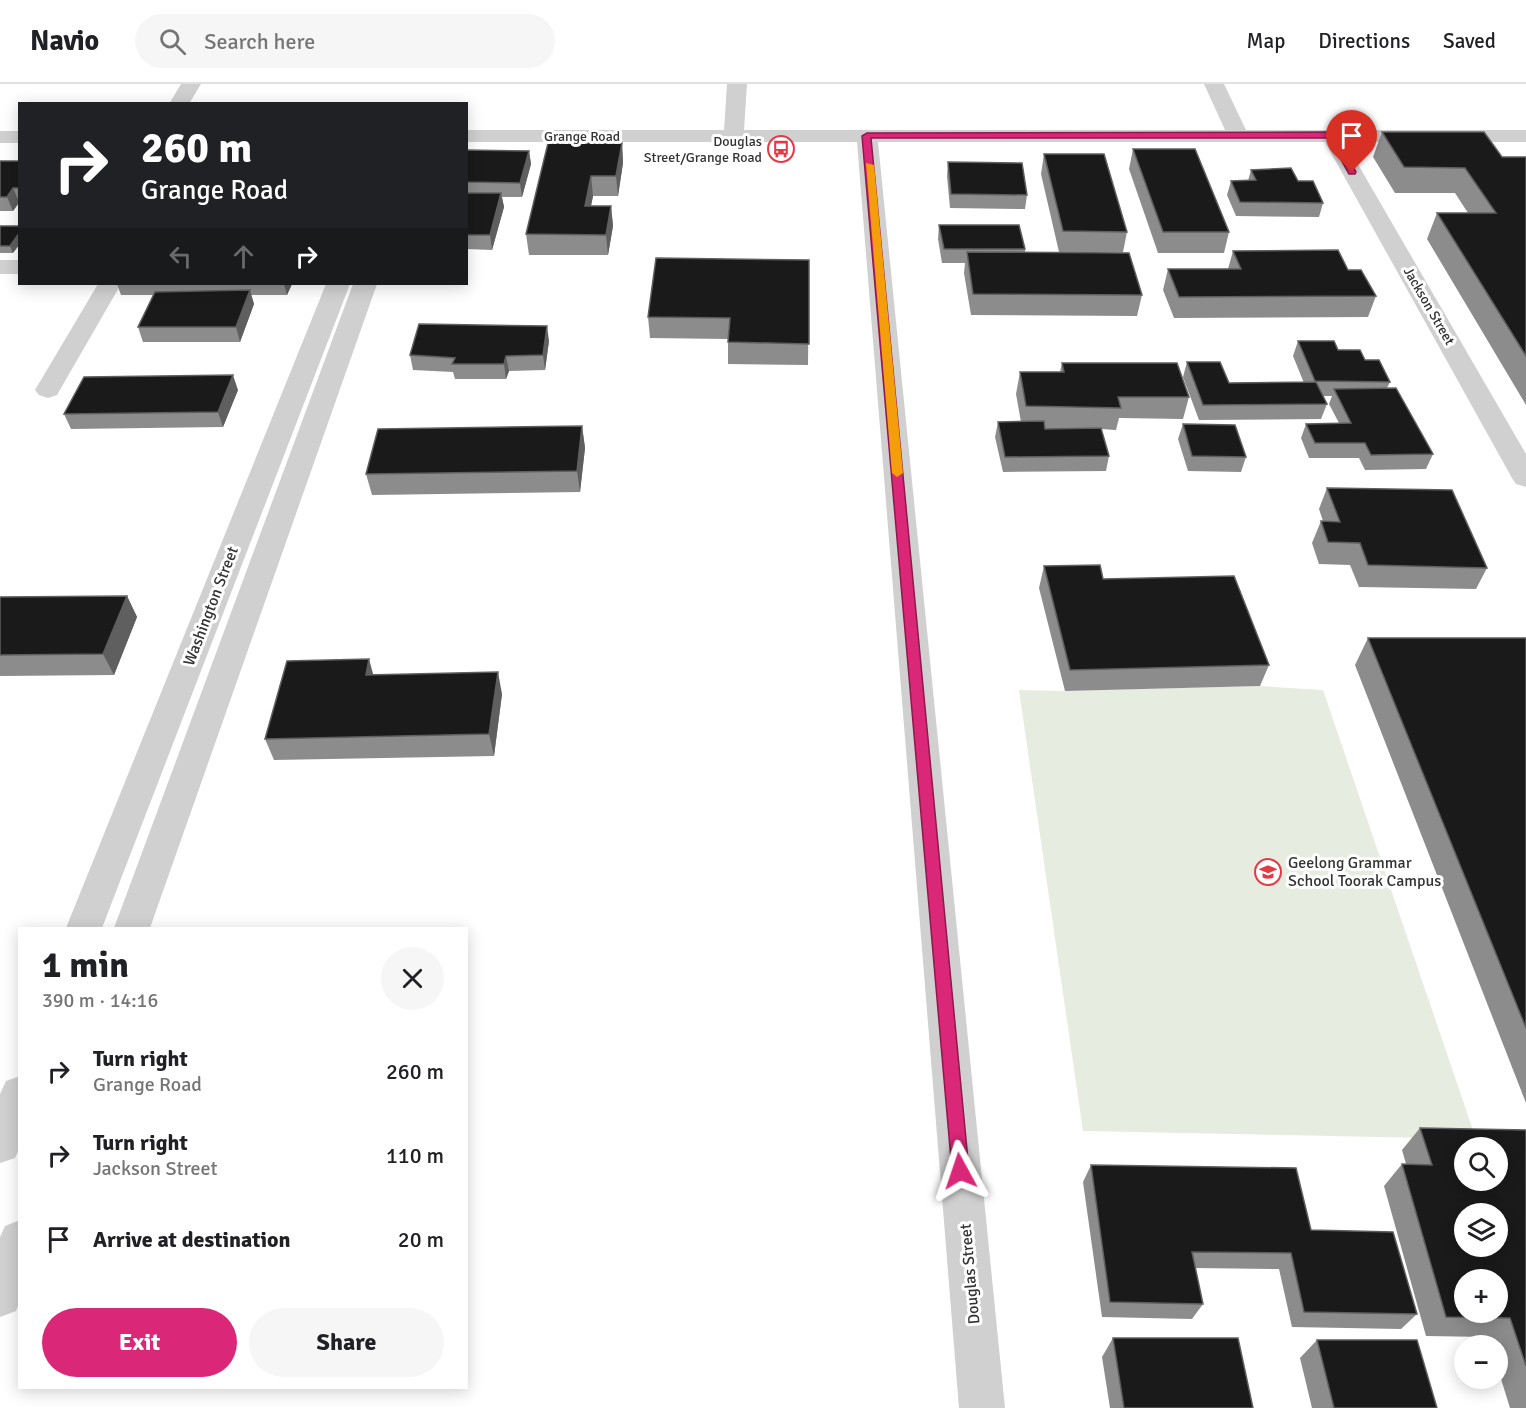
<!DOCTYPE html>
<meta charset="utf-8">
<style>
:root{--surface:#fff;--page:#f6f6f6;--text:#202124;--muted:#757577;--line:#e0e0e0;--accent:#db2777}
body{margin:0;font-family:Signika,sans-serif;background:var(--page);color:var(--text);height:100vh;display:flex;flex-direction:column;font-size:22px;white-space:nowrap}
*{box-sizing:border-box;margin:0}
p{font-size:20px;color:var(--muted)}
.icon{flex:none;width:33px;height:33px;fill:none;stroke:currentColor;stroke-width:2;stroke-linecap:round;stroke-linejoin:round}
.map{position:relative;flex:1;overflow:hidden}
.details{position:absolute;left:18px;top:843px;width:450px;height:462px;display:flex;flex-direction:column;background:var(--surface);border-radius:0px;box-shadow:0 3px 15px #0003}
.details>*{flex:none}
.banner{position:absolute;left:18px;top:18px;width:450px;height:183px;border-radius:0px;box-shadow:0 3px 15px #0003;background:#202124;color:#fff;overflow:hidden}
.tools{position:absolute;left:1454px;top:1053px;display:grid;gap:12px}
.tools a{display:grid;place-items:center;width:54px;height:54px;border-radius:50%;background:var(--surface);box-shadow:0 3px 15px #0003;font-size:30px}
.pin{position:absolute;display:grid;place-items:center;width:51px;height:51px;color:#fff;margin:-62px -26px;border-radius:50% 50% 50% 0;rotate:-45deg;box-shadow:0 0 6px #0007}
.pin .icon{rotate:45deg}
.me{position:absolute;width:66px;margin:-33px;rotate:355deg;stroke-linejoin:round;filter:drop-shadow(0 0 4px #0008)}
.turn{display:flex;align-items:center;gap:21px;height:126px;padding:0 24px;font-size:27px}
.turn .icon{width:78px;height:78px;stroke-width:2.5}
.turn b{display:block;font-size:42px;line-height:51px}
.lanes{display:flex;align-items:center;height:57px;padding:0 24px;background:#0003;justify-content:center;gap:30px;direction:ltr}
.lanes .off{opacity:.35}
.round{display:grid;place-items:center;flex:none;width:63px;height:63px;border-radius:32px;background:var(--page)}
.summary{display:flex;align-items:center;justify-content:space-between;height:102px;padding:0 24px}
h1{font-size:36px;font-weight:700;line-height:45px}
.primary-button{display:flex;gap:12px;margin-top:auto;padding:12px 24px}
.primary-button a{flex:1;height:69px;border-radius:36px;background:var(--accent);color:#fff;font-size:24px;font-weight:700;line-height:69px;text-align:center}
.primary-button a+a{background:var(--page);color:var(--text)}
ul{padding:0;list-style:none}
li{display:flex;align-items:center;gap:18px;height:84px;padding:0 24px}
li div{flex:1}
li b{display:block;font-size:22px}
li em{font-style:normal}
header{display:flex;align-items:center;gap:36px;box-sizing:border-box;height:84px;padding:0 30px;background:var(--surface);border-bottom:2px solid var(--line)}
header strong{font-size:28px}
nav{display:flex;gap:33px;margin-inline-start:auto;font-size:21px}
.search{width:420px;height:54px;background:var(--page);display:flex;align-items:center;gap:15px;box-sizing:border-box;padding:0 21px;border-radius:33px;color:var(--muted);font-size:22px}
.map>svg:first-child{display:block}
</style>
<header>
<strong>Navio</strong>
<div class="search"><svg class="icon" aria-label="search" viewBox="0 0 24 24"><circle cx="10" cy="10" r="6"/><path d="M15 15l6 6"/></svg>Search here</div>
<nav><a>Map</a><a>Directions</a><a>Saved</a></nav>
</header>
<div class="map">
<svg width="1526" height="1324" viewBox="0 0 1526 1324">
<rect width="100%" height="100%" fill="#fff"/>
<path fill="#e6ecdf" d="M1260,602L1323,606L1476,1055L1083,1047L1019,606L1065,607Z"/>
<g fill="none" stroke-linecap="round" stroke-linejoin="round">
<path fill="#d0d0d0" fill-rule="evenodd" d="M181,0H201L189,20H169Z
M727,0H747L744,46H1225L1204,0H1224L1246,46H1526V58H1345L1526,370V403L1516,400L1512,394L1325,58H878L1005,1324H959L857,58H466V46H724Z
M0,47H20V59H0Z
M0,176H20V190H0Z
M98,200H121L57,311L48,314L39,311L35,306Z
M326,200H350L102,844H66Z
M353,200H377L150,844H114Z
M20,992V1063L15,1074L0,1079V1010L6,997Z
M20,1136V1217L16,1227L0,1233V1153L5,1142Z"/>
</g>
<path fill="#8c8c8c" d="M1382,48L1502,73H1526V321L1427,155L1437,129H1468L1455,109H1395L1373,73Z
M622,59L623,79L618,112H593L591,122H611L613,142L608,171H529L526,150Z
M1133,65L1229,148L1224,169H1158L1129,85Z
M466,66L529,67L531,80L522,113H502L504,123L492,166L466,165Z
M1044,70L1127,148L1123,168H1059L1041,90Z
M0,77H20V118L13,127H0Z
M948,78L1027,111L1025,125L950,124L947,92Z
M1251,86L1298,97L1323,119L1319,133L1236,132L1227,111L1231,97H1248Z
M939,141L1025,165V169L1142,211L1137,232L971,231L964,189L965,179H942L938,155Z
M0,142H20L13,169H0Z
M1233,167L1348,186L1376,212L1368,233L1174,234L1163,206L1168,185H1228Z
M809,176L808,281L728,280V255L650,254L648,233Z
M117,200H292L287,211H251L254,220L240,258H143L138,243L153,211H121Z
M549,257L545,286L509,287L506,295H455L453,288L413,286L410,271Z
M1298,257L1338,266L1365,276L1390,298L1387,304L1433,370L1426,385L1365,386L1359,374H1309L1301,354L1306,340L1339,339L1329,320L1332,312H1323L1327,320L1321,335L1199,336L1183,293L1187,278L1229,299H1304L1293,272Z
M1062,279L1189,313L1183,335L1119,334L1116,346L1101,345L1109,372L1106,387L1003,388L995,353L998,338H1021L1016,310L1020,288H1060Z
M238,306L223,343L71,345L64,330Z
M1183,340L1246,373L1241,388L1188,387L1178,355Z
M582,342L585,364L580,408L372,411L366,390Z
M1327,404L1487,484L1476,505L1359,503L1350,481L1319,480L1312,459L1321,437H1323L1319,425Z
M1044,482L1103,495L1269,581L1260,602L1065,607L1039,504Z
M127,512L137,533L114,591L0,592V513Z
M1368,554H1526V1019L1355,581Z
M373,590L502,610L494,672L274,676L265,655Z
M1420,1044L1526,1046V1324H1510L1497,1282V1262H1491L1488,1253L1426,1252L1384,1102L1402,1080H1406L1402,1066Z
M1091,1081L1311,1146L1417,1230L1401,1245L1292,1243L1279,1185L1195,1184L1203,1220L1192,1235L1102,1233L1083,1098Z
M1113,1254L1253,1324H1110L1102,1273Z
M1317,1256L1437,1324H1312L1300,1274Z"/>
<path fill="#5f5f5f" d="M622,59L623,79L618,112L616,92Z
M529,67L531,80L522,113L520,99Z
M591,92L593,112L587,142L585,122Z
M13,104L19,118L13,127L7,113Z
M501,109L504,123L492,166L490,151Z
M611,122L613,142L608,171L606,151Z
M20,148V160L13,169L10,162Z
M284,200H292L287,211Z
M250,206L254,220L240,258L236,243Z
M547,242L549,257L545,286L543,271Z
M506,272L509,287L506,295L504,280Z
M233,291L238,306L223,343L218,328Z
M582,342L585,364L580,408L577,387Z
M127,512L137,533L114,591L103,570Z
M369,575L375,597L366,591Z
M498,588L502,610L494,672L489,650Z"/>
<path fill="#1a1a1a" stroke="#5f5f5f" stroke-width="1.5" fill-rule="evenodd" d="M1382,48H1484L1502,73H1526V272L1437,129H1496L1465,84L1404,83Z
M548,59H622L616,92H591L585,122H611L606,151L526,150Z
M1133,65H1195L1229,148H1163Z
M466,66L529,67L520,99L466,98Z
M1044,70H1104L1127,148L1063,147Z
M0,77H20V104H13L7,113H0Z
M948,78L1022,79L1027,111L951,110Z
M1291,84L1298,97H1313L1323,119L1240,118L1231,97L1256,96L1251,86Z
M466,109H501L490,151H466Z
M939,141H1019L1025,165H944Z
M0,142H20V148L10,162H0Z
M1338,166L1348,186H1361L1376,212L1179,213L1168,185H1241L1233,167Z
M967,168L1129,169L1142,211L973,210Z
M656,174L809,176V260L728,258L730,234L648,233Z
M250,206L236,243H138L155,208Z
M419,240L547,242L543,271L506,272L504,280H452L455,274L410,271Z
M1298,257H1334L1338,266H1360L1365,276H1379L1390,298L1315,297Z
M1187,278H1220L1229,299L1316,298L1327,320L1203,321Z
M1062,279H1177L1189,313H1118L1121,324L1026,322L1020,288H1064Z
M233,291L218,328L64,330L84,293Z
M1396,304L1433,370L1371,371L1365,359H1315L1306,340L1351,339L1334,305Z
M1044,337L1045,345L1101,344L1109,372L1005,373L998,338Z
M1183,340L1235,341L1246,373L1192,372Z
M582,342L577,387L366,390L378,345Z
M1327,404L1452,406L1487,484L1368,481L1360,459L1328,458L1321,437L1340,438Z
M1100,481L1103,495L1234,492L1269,581L1070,586L1044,482Z
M127,512L103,570L0,571V513Z
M1368,554H1526V944Z
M369,575L366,591L498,588L489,650L265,655L287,577Z
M1420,1044L1526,1046V1282L1510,1234L1446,1233L1402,1080L1432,1081ZM1464,1064H1497V1096H1464ZM1464,1130H1497V1162H1464ZM1464,1196H1497V1228H1464Z
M1091,1081L1296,1084L1311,1146L1393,1148L1417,1230L1304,1228L1291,1169L1192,1168L1203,1220L1110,1218Z
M1113,1254H1238L1253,1324H1124Z
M1317,1256H1417L1437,1324H1334Z"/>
<path fill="#db2777" stroke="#8e194d" stroke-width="1.5" d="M1331,48L1336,51L1356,88L1355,90H1349L1329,54H871L969,1087L967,1093L960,1095L954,1093L952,1087L862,52L867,49Z"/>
<path fill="#f59e0b" d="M866,79L874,81L903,389L897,393L892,389Z"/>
<defs>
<symbol id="bus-ring" viewBox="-11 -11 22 22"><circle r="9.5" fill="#fff" stroke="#e63946" stroke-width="1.5"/><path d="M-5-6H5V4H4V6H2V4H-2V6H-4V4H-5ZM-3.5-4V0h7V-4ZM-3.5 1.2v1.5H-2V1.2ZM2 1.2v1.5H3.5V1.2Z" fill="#e63946"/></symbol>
<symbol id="school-ring" viewBox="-11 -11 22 22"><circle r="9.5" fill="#fff" stroke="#e63946" stroke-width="1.5"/><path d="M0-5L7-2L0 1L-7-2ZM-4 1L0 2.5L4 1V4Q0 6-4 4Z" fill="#e63946"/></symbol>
</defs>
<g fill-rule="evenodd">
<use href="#bus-ring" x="766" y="50" width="30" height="30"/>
<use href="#school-ring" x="1253" y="773" width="30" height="30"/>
</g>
<g text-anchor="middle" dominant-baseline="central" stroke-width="6" stroke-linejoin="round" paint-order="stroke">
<g font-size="14" fill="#333" stroke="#fff">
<text x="582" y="52">Grange Road</text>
<text transform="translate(1429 222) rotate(60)">Jackson Street</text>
</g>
<g font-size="14" fill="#333" stroke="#fff" text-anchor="end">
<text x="762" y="57">Douglas<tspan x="762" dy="16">Street/Grange Road</tspan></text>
</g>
<g font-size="16" fill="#333" stroke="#fff">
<text transform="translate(211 522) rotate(-69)">Washington Street</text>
<text transform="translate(970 1190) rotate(-95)">Douglas Street</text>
</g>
<g font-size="16" fill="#333" stroke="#fff" text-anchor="start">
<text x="1288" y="779">Geelong Grammar<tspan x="1288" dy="18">School Toorak Campus</tspan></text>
</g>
</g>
</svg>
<div class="tools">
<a><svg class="icon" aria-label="search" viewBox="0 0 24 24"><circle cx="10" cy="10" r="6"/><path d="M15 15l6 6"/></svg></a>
<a><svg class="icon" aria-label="layers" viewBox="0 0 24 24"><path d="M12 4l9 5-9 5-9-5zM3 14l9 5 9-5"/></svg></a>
<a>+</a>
<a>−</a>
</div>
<div class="pin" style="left:1352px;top:88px;background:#d93025"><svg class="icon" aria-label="arrive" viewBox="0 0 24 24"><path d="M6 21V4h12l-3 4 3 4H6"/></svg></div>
<svg class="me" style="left:960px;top:1087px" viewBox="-20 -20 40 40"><path d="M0-17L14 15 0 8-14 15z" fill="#db2777" stroke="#fff" stroke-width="4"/></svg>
<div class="banner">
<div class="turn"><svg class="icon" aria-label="right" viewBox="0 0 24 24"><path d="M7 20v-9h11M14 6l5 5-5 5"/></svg><div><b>260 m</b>Grange Road</div></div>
<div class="lanes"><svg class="icon off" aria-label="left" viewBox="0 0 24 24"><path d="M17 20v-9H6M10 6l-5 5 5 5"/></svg><svg class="icon off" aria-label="ahead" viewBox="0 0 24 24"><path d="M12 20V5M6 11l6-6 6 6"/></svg><svg class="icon" aria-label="right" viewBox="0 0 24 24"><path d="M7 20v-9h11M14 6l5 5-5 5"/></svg></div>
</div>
<section class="details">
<div class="summary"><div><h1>1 min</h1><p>390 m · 14:16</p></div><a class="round"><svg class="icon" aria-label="close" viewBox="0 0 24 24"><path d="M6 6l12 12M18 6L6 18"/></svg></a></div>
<ul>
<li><svg class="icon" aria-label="right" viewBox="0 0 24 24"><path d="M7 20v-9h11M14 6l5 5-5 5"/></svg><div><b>Turn right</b><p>Grange Road</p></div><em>260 m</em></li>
<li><svg class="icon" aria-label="right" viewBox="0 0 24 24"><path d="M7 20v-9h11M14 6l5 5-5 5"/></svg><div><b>Turn right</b><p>Jackson Street</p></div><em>110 m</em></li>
<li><svg class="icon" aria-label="arrive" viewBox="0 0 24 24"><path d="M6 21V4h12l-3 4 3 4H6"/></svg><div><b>Arrive at destination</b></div><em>20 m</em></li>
</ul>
<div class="primary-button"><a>Exit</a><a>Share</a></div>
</section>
</div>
